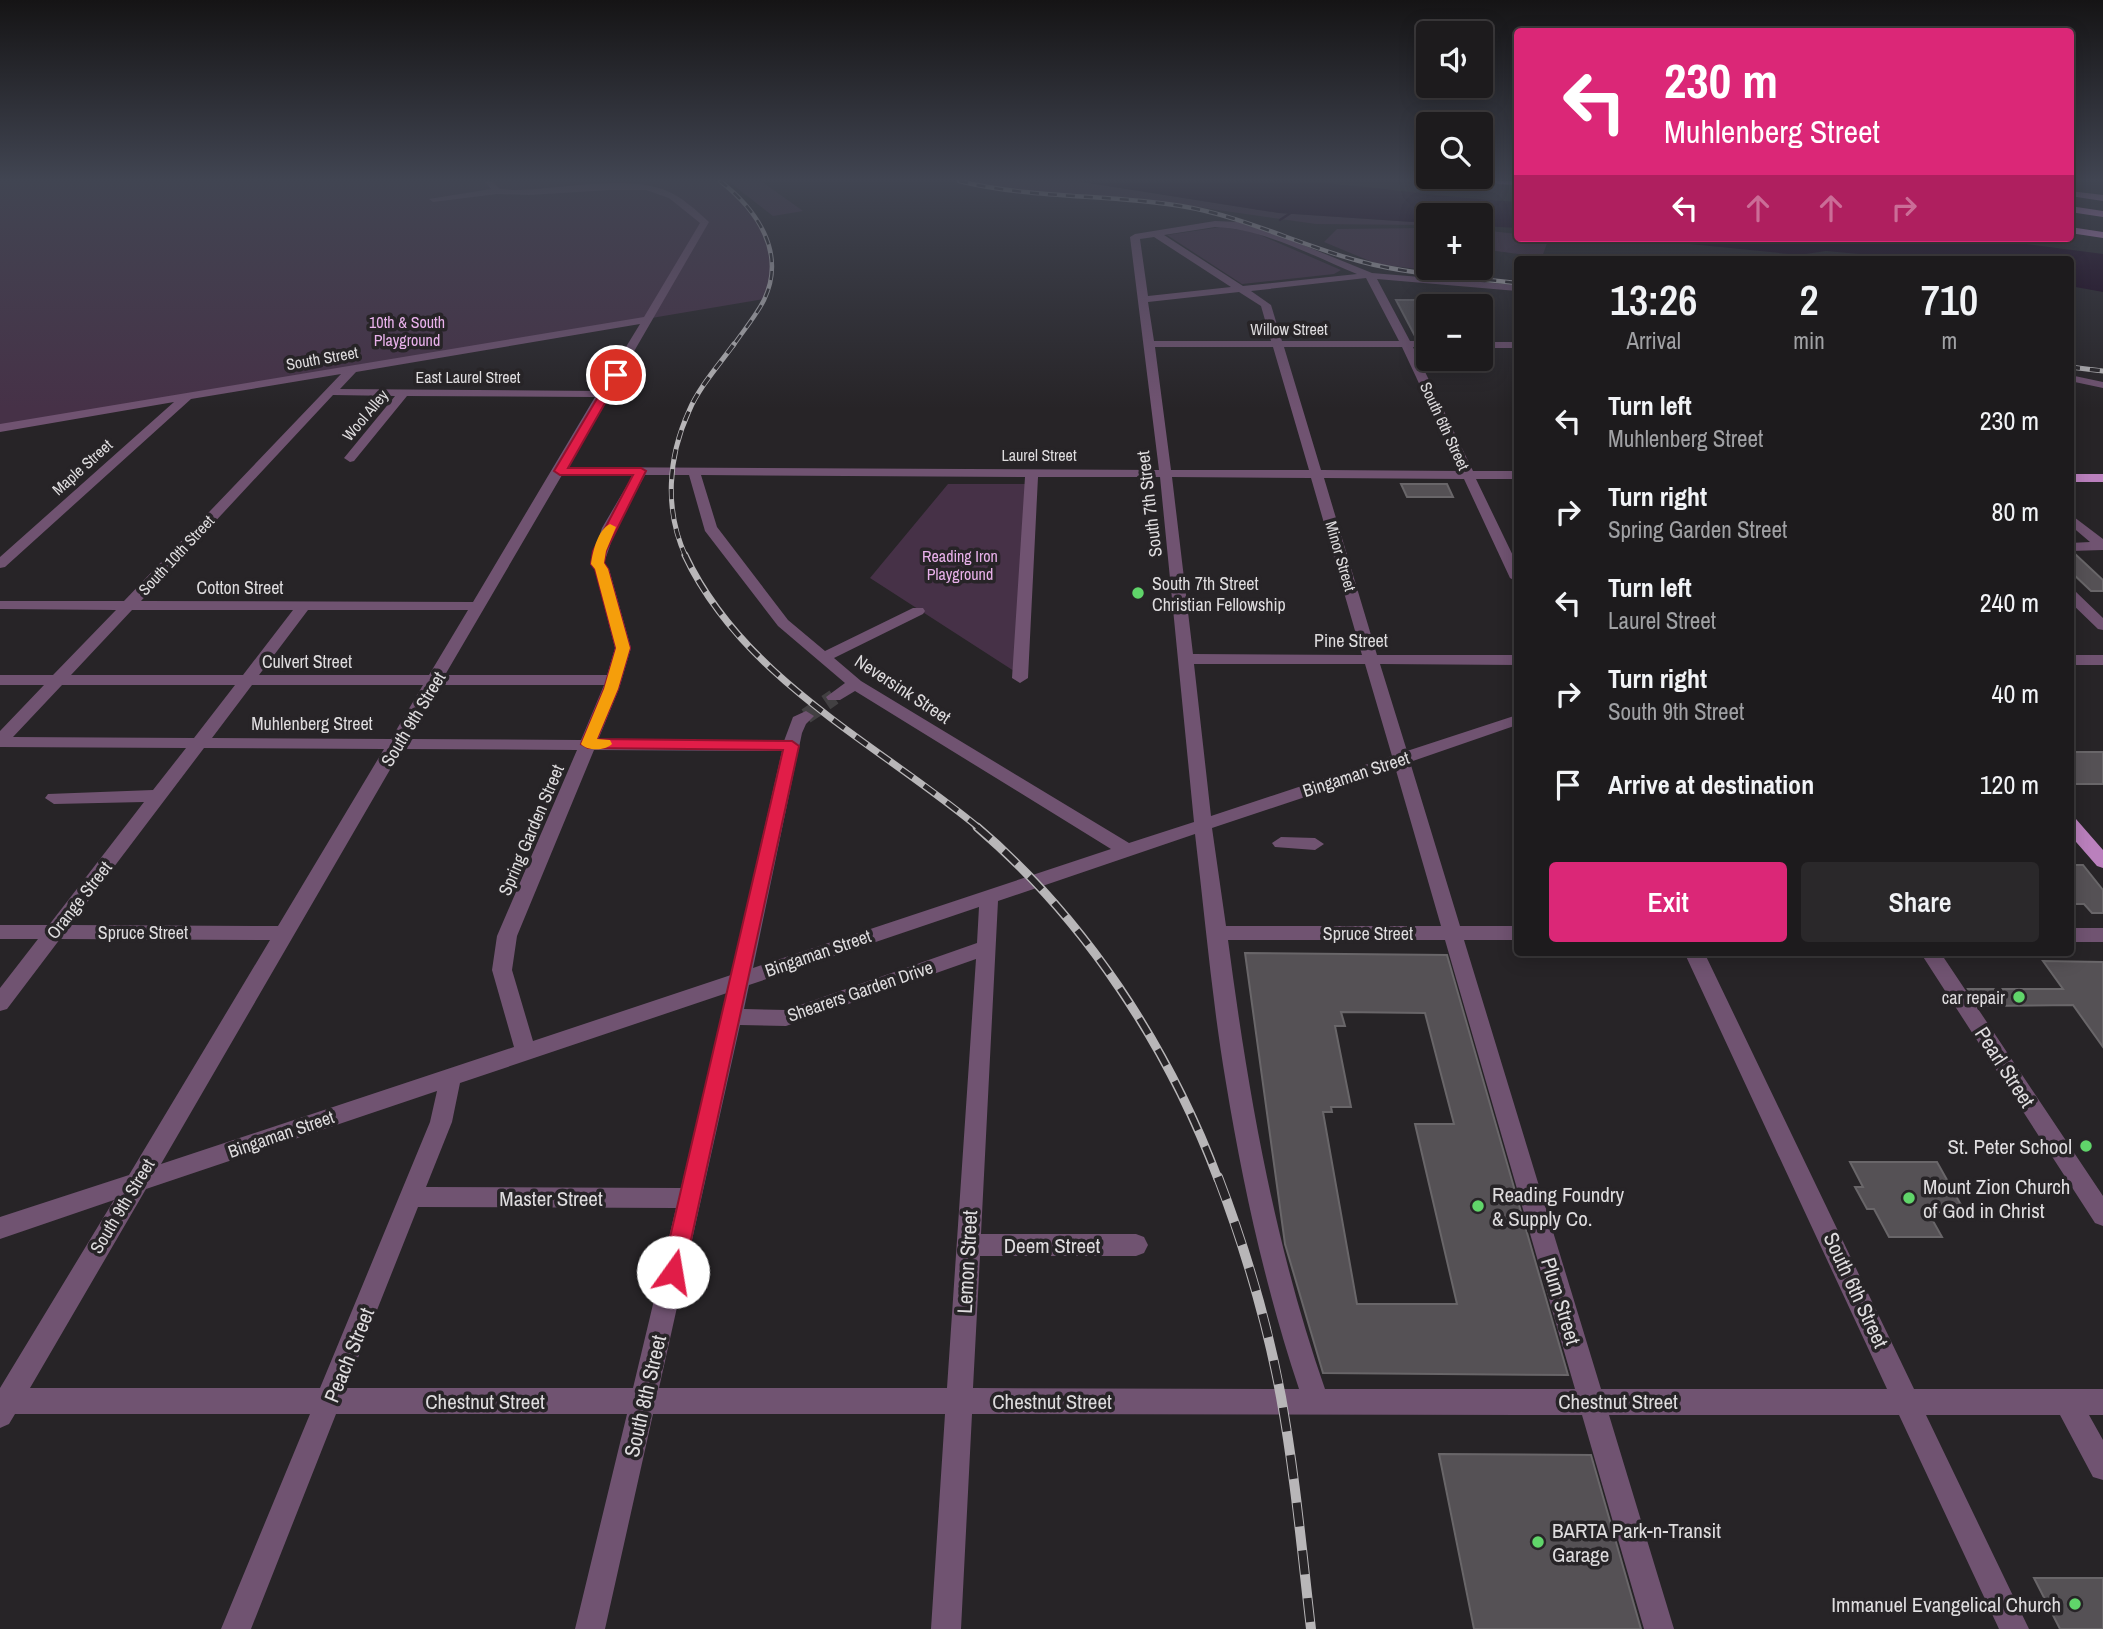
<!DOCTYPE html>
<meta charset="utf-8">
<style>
:root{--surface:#1d1b1d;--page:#2a282a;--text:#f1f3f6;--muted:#a0a1a4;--line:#3b393b;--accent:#db2777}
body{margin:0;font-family:"Archivo Narrow",sans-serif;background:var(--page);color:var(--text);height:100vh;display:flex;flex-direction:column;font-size:26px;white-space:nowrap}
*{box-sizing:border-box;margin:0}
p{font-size:23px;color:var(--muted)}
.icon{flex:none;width:38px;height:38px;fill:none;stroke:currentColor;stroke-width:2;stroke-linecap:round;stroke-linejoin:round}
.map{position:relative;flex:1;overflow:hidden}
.sheet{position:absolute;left:1514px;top:256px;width:560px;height:700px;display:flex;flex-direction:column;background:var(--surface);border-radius:7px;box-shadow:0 4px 18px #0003,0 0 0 2px var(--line)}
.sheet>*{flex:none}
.guide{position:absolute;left:1514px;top:28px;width:560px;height:214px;border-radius:7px;box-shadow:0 4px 18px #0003,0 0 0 2px var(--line);background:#db2777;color:#fff;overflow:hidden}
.controls{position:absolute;left:1416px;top:21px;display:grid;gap:14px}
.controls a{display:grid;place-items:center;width:77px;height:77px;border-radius:7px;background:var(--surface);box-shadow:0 4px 18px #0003,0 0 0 2px var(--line);font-size:35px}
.pin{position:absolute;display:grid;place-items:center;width:60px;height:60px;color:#fff;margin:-30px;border:4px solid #fff;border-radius:50%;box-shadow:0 2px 7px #0007}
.me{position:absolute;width:77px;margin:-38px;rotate:13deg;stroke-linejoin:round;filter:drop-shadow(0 0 5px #0008)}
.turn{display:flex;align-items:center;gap:24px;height:147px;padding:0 35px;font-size:32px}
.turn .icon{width:91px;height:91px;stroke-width:2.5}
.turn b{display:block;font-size:49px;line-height:60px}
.lanes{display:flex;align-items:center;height:66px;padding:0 35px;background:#0003;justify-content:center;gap:35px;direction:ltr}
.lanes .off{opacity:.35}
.eta{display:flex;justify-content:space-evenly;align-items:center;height:119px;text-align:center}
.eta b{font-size:42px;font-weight:600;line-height:49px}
.cta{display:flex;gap:14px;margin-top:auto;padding:14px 35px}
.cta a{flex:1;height:80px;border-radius:7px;background:var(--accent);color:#fff;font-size:28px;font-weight:600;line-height:80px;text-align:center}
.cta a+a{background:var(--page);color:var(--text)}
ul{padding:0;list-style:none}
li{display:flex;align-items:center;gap:21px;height:91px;padding:0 35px}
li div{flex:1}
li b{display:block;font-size:26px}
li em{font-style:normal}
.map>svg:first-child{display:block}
</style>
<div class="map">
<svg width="2103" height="1629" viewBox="0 0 2103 1629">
<rect width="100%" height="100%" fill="#272427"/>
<path fill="#463147" d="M0,181H720C763,212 783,246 764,299L0,428Z
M728,181H761L803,211L773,216Z
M966,181H1076L1279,213L1428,223V225L1316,224L1134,198L1042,195L992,188Z
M1221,227L1253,232L1341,270L1334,274L1242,284L1167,235Z
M1428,228V268H1433L1432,271L1377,264L1324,242L1337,229Z
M1481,230L1517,234V238H1549L1542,257L1481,249Z
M948,484H1026L1014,671L870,578Z"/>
<path fill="#18001a" d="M1076,181C1149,181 1222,177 1295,181C1369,185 1443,198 1517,202V228L1481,226L1480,215H1428V223L1279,213Z
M1630,238H1981L2103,254V292L2070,286V259H1915L1826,251L1799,255Z"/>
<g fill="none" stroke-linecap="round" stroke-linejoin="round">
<path stroke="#18001a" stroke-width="2.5" d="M1280,220L1292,212"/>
</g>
<path fill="#555155" stroke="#696669" stroke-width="2" fill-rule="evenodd" d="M1396,300H1428V338H1416Z
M1401,484H1447L1453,497H1407Z
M2074,553L2103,580V591H2091L2070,571V554Z
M2070,752H2103V784H2075L2070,779Z
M2070,865H2083L2103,890V913H2092L2084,904H2070Z
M1245,953L1447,955L1568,1375L1323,1373L1285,1244ZM1341,1012L1425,1013L1454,1124H1415L1457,1304H1357L1323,1112H1332L1331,1107H1351L1335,1026H1345Z
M2043,961L2103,962V1047L2073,1005L1979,1006L1968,989H2063Z
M1850,1162H1937L1965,1212H1928L1942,1237H1889L1874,1209H1867L1855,1187H1863Z
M1439,1454L1591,1455L1641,1629H1474Z
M2034,1578H2103V1629H2060Z"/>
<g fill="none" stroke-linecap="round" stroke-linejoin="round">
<path stroke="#424042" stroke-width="16" stroke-dasharray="16 8" stroke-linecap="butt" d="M806,716L834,697"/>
<path fill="#705371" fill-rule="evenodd" d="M484,181H492L500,189L513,190C558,190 623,174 665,190C681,196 697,211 709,222L567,467L1159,470L1130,237L1135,234L1215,221L1238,222L1276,234L1372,273L1517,285V291L1377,279L1410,341H1428V347H1413L1473,471H1517V479H1476L1517,564V582L1510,578L1464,479L1324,478L1377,655H1517V665L1380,664L1407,751L1517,715V725L1410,762L1460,926H1517V940H1464L1601,1389H1887L1684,952H1704L1914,1389H2103V1415H2089L2103,1440V1480L2093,1477L2060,1415H1926L2029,1629H1999L1899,1415H1609L1674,1629H1644L1582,1415L972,1414L961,1629H931L945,1414H653L605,1629H575L627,1414H336L251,1629H221L310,1414H15L9,1424L0,1428V1388L114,1200L0,1239V1217L129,1175L270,940L60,939L7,1009L0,1011V988L38,939H0V925H49L144,802L54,804L45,798L48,794L153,790L186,748L0,747V731L44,685H0V675H53L116,610L0,609V601H124L341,374L191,399L5,567L0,568V557L174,402L0,432V424L644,317L700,223L669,198L646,190H610L529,195L497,194L433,202L429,199L491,189ZM1215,227C1264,229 1311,255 1357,274L1243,286L1164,235ZM1154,237L1231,287L1148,296L1140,239ZM1366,278L1399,341H1282L1271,305L1251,291ZM1239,292L1261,306L1271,341H1154L1148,302ZM640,324L599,391L340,389L356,372ZM1155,347H1273L1309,470H1171ZM1284,347H1402L1460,471L1321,470ZM333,395L395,396L344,458L350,462L354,461L407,396L595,397L473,602L141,601ZM562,475H633L602,528L590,564L595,570L615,648L607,675H445ZM645,475H689L705,531L778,626L845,683L826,697L828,700H840L855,691L1111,849L753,968L802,733L806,724L814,716L806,711L793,717L784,741L598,740L619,689L631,648L609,569L604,563L616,528ZM701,475L1025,477L1012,678L1020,683L1028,678L1038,477H1160L1194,822L1129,843L861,681L834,658L923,614L925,611L923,608H913L825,651L788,620L717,527ZM1172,477L1311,478L1362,655L1193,654ZM132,610H293L243,675H71ZM308,610H468L429,675H259ZM1194,664H1365L1392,756L1211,816ZM62,685H235L194,738L13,737ZM252,685H423L391,739L212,738ZM440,685H604L581,740L408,739ZM204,748L384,749L278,926L70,925ZM402,749L577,750L497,936L492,970L514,1047L161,1164ZM594,750L782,751L731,975L533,1041L512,970L517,936ZM1395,767L1441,926H1226L1212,828ZM1195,834C1205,917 1212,1001 1226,1083C1243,1186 1266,1290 1299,1389L973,1388L980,1256H1136L1144,1253L1148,1245L1144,1237L1136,1234H981L998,901ZM979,907L977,943L786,1010L744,1009L749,985ZM1228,940H1445L1575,1389H1325C1274,1243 1248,1092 1228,940ZM976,959L947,1388H659L740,1025L786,1026ZM727,993L681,1188L426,1187L452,1122L460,1083ZM437,1091L430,1122L320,1388H30L146,1189ZM418,1207L676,1208L633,1388H346Z
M1480,342H1517V348H1480Z
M2070,375L2103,382V388L2070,381Z
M2070,514L2103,539V550L2070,551V543L2090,542L2070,525Z
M2070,590L2075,591L2103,618V630L2098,629L2070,602Z
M2070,655H2103V665H2070Z
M1281,837L1315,838L1324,844L1315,850L1275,847L1272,843Z
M2070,928H2103V942H2070Z
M1920,952H1940L2103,1196V1226L2095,1223Z"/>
<path fill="#ba80bd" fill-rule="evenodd" d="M2070,191L2103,195V201L2070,196Z
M2070,474H2103V482H2070Z
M2070,817L2076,819L2103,850V868L2097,866L2070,835Z"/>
<path fill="#d891dc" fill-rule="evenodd" d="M1493,181H1517V185L1498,184Z
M2070,206L2103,211V217L2070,212Z
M2070,227L2103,232V238L2070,233Z"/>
<defs>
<path id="rail-far4" d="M720,181C756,209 787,252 764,300C756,316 743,331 733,346
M959,181C1032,199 1107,194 1181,206C1243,216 1299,245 1359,261C1410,275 1464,277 1517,283"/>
<path id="rail-far3" d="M2070,367L2103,371
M686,557C664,510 668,457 689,411C699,387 719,365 734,344"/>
<path id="rail-far2" d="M685,555C743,679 878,744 979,828"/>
<path id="rail-far1" d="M977,827C1085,919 1168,1046 1218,1179"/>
<path id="rail" d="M1218,1177C1245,1248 1267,1321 1281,1397C1295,1474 1302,1552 1311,1629"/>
</defs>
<use href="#rail-far4" stroke="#b8b6b8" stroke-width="4.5"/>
<use href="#rail-far3" stroke="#b8b6b8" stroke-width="5"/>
<use href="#rail-far2" stroke="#b8b6b8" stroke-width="7"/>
<use href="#rail-far1" stroke="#b8b6b8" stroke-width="9"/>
<use href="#rail" stroke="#b8b6b8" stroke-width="10"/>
<use href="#rail-far4" stroke="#272427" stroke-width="2.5" stroke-dasharray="9" stroke-linecap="butt"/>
<use href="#rail-far3" stroke="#272427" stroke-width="3.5" stroke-dasharray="10" stroke-linecap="butt"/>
<use href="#rail-far2" stroke="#272427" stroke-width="4.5" stroke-dasharray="14" stroke-linecap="butt"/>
<use href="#rail-far1" stroke="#272427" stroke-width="6" stroke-dasharray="18" stroke-linecap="butt"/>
<use href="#rail" stroke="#272427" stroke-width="8" stroke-dasharray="24" stroke-linecap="butt"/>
</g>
<linearGradient id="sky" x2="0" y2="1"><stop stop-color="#151415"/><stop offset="0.44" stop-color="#414552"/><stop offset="1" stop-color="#414552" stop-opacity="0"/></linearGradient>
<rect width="2103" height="409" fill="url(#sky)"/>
<path fill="#e11d48" stroke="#92132f" stroke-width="2" d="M616,372L621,375L568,468H641L646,471L606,551L604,563L608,569L630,648L618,689L597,739L792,741L799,746L684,1272L681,1280L673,1283L665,1280L662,1272L783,750L588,748L581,744L604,689L616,648L595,569L591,564L593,551L633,475H560L554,471L611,375Z"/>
<path fill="#f59e0b" d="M610,524L616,527L606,551L604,563L608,569L630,648L618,689L597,739L610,740L612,744C605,751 587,751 581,744L604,689L616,648L595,569L591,564C593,550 598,530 610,524Z"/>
<g fill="#60d56a" stroke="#272427" stroke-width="2.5">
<circle cx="1138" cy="593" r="7"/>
<circle cx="2019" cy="997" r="7"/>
<circle cx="2086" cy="1146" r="7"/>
<circle cx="1909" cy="1198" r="7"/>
<circle cx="1478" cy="1206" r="7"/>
<circle cx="1538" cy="1542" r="7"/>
<circle cx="2075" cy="1604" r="7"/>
</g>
<g text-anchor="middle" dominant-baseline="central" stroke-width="7" stroke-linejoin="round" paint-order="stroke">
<g font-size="16" fill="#e9b1eb" stroke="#272427">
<text x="407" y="322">10th &amp; South<tspan x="407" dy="18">Playground</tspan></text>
<text x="960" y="556">Reading Iron<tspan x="960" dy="18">Playground</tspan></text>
</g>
<g font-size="16" fill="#dedcde" stroke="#272427">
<text x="1289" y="329">Willow Street</text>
<text transform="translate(322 358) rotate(-10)">South Street</text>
<text x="468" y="377">East Laurel Street</text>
<text transform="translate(365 415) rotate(-50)">Wool Alley</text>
<text transform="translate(1445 426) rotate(65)">South 6th Street</text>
<text x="1039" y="455">Laurel Street</text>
<text transform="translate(82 467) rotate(-42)">Maple Street</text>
<text transform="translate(176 555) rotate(-47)">South 10th Street</text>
<text transform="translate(1341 556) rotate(74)">Minor Street</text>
</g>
<g font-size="18" fill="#dedcde" stroke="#272427">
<text transform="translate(1149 504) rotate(-97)">South 7th Street</text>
<text x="240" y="587">Cotton Street</text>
<text x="1351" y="640">Pine Street</text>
<text x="307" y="661">Culvert Street</text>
<text transform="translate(903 689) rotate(33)">Neversink Street</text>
<text transform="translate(413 719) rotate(-59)">South 9th Street</text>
<text x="312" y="723">Muhlenberg Street</text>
<text transform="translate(1356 774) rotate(-18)">Bingaman Street</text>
<text transform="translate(531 830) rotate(-67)">Spring Garden Street</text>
<text transform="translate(79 900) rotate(-52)">Orange Street</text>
<text x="143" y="932">Spruce Street</text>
<text x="1368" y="933">Spruce Street</text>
<text transform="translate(818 953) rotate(-19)">Bingaman Street</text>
<text transform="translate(860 991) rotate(-19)">Shearers Garden Drive</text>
<text transform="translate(281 1134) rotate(-19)">Bingaman Street</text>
<text transform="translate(122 1206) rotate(-59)">South 9th Street</text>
</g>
<g font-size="18" fill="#dedcde" stroke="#272427" text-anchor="start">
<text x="1152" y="583">South 7th Street<tspan x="1152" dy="21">Christian Fellowship</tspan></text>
<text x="2005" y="997" text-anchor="end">car repair</text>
</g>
<g font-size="21" fill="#dedcde" stroke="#272427">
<text transform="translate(2005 1067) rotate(57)">Pearl Street</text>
<text x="551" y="1198">Master Street</text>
<text x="1052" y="1245">Deem Street</text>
<text transform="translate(967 1262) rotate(-87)">Lemon Street</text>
<text transform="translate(1856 1290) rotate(65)">South 6th Street</text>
<text transform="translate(1561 1301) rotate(73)">Plum Street</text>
<text transform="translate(349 1355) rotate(-68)">Peach Street</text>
<text transform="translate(645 1396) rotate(-77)">South 8th Street</text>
<text x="485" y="1401">Chestnut Street</text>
<text x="1052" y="1401">Chestnut Street</text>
<text x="1618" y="1401">Chestnut Street</text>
</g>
<g font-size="21" fill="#dedcde" stroke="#272427" text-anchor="start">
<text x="2072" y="1146" text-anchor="end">St. Peter School</text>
<text x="1923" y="1186">Mount Zion Church<tspan x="1923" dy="24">of God in Christ</tspan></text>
<text x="1492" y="1194">Reading Foundry<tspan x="1492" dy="24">&amp; Supply Co.</tspan></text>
<text x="1552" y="1530">BARTA Park-n-Transit<tspan x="1552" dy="24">Garage</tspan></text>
<text x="2061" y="1604" text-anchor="end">Immanuel Evangelical Church</text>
</g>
</g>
</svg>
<div class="controls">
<a><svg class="icon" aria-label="sound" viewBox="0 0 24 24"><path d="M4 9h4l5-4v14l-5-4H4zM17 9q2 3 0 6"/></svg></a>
<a><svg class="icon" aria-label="search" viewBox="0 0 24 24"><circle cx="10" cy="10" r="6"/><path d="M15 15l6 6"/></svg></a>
<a>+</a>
<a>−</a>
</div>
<div class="pin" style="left:616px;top:375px;background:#d93025"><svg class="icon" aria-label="arrive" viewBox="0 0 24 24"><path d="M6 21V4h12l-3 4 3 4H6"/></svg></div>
<svg class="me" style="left:673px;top:1272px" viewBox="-20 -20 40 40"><circle r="19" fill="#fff"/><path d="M0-13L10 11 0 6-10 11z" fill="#e11d48"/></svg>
<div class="guide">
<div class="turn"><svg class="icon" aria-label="left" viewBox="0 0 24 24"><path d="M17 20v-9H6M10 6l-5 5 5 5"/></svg><div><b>230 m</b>Muhlenberg Street</div></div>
<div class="lanes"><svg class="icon" aria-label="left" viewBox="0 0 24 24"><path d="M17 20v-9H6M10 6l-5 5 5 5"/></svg><svg class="icon off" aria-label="ahead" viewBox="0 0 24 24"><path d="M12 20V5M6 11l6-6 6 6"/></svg><svg class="icon off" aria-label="ahead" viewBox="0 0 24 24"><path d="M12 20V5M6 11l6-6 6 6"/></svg><svg class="icon off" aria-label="right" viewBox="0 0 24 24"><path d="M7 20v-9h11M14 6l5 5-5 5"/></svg></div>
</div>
<section class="sheet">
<div class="eta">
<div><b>13:26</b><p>Arrival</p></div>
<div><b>2</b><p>min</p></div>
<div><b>710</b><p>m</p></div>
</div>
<ul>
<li><svg class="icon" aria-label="left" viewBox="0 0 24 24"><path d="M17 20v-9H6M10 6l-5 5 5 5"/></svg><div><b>Turn left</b><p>Muhlenberg Street</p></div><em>230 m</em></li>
<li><svg class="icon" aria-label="right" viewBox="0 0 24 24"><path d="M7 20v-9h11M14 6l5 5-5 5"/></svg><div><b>Turn right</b><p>Spring Garden Street</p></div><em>80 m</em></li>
<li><svg class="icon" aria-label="left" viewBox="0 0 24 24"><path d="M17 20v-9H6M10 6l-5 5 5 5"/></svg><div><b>Turn left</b><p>Laurel Street</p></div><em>240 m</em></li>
<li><svg class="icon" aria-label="right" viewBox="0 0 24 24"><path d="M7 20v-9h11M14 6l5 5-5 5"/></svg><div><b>Turn right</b><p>South 9th Street</p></div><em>40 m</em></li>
<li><svg class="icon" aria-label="arrive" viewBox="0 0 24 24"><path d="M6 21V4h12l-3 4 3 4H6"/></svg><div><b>Arrive at destination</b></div><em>120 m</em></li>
</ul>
<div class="cta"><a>Exit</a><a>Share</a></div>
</section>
</div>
